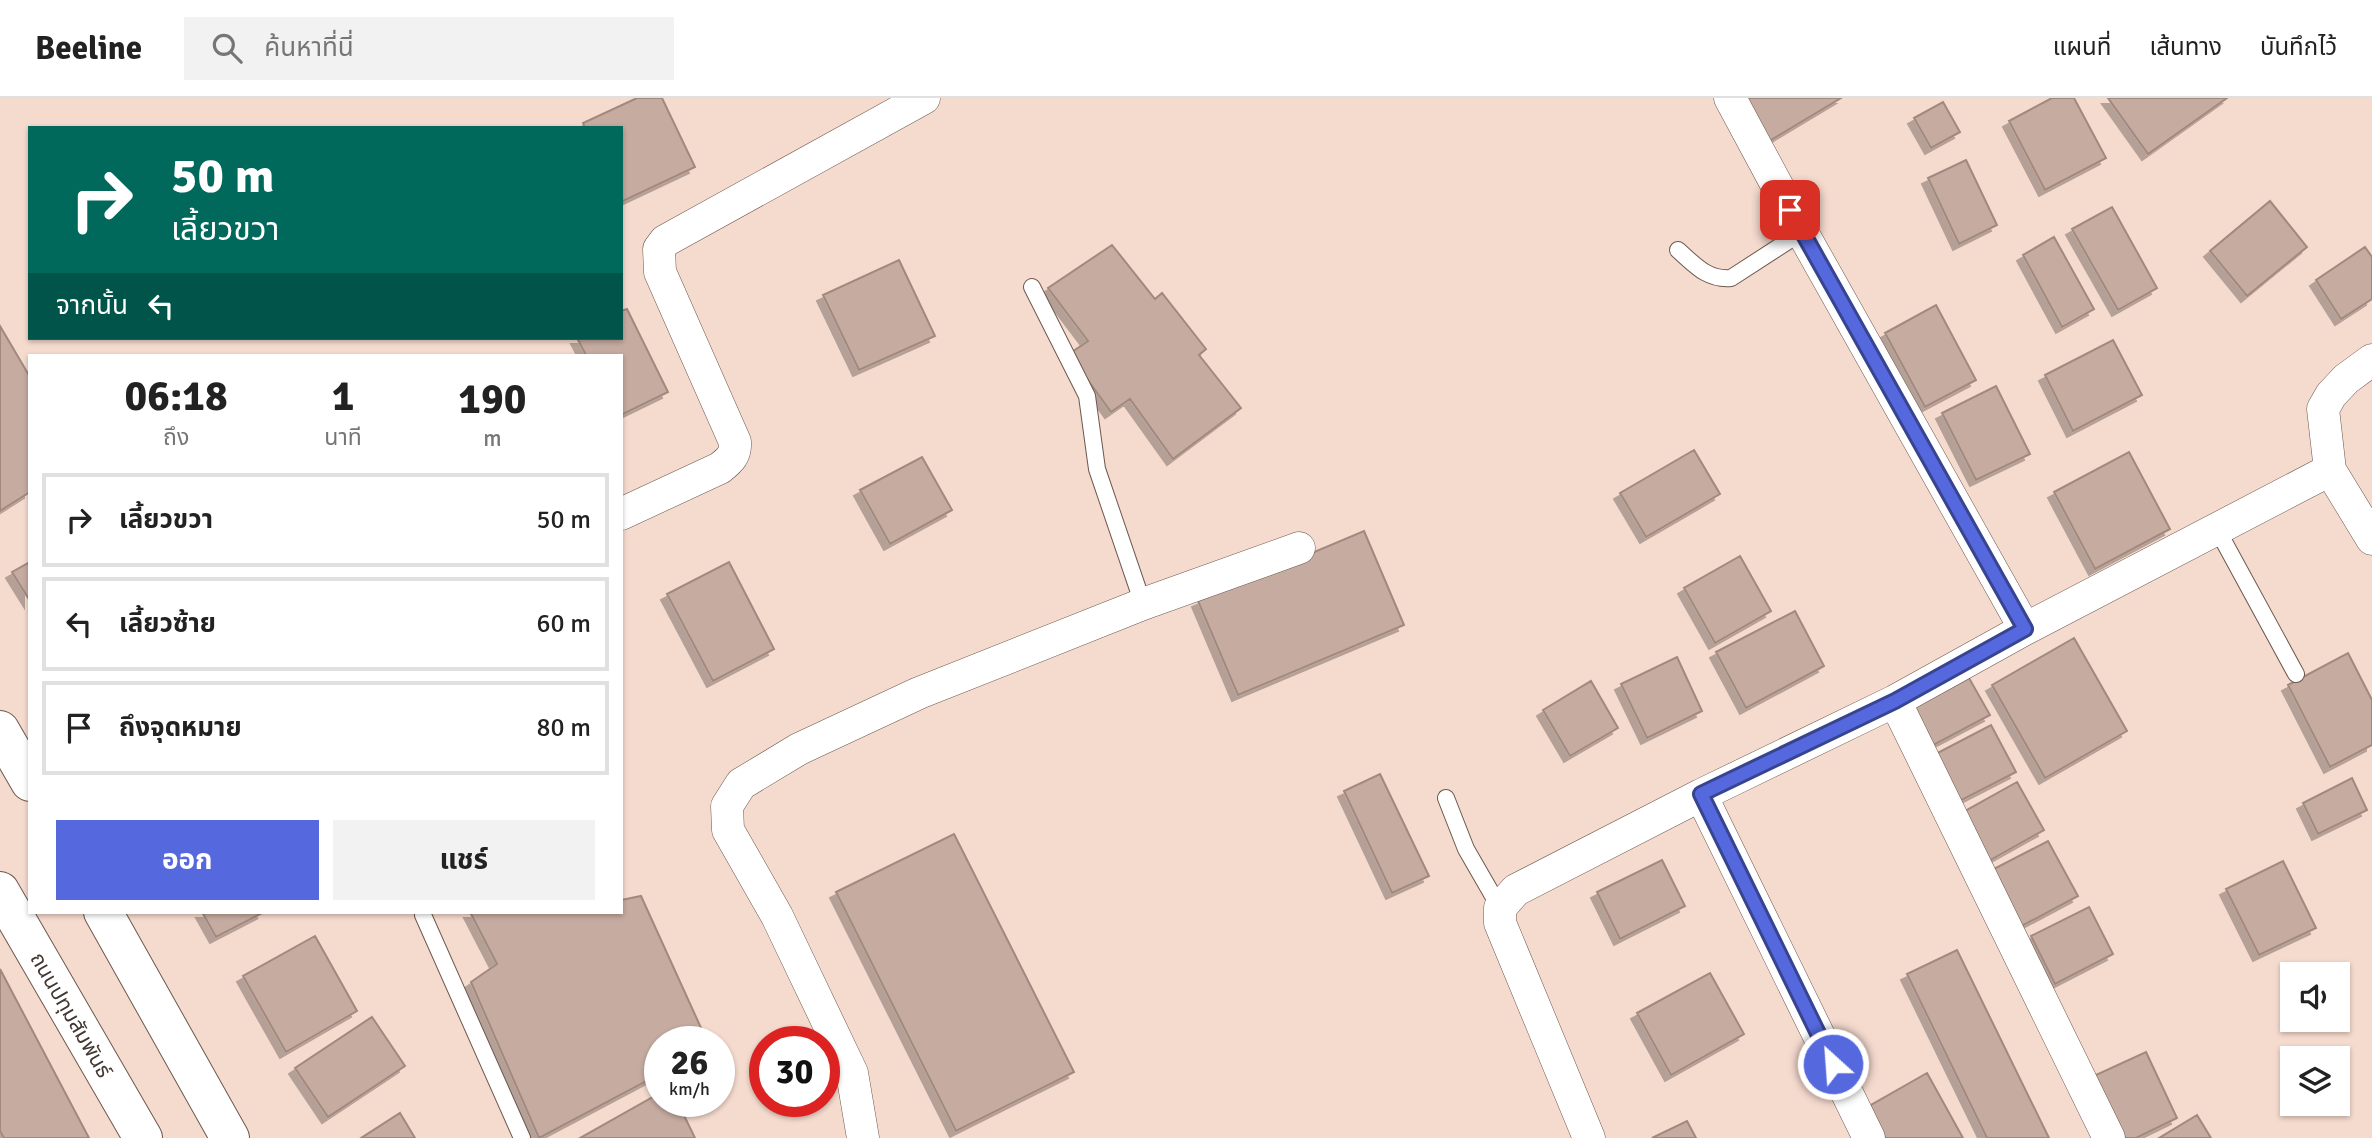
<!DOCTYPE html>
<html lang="th">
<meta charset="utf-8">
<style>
:root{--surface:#fff;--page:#f2f2f2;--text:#222;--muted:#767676;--line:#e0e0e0;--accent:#5568de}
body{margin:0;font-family:Signika,"Noto Sans Thai",sans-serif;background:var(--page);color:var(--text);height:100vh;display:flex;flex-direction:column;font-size:26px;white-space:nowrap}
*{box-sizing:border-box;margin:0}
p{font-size:23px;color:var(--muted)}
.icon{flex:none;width:38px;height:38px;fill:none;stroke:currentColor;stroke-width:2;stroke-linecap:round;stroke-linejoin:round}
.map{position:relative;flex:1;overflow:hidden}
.details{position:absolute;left:28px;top:256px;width:595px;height:560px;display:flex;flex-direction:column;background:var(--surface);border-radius:0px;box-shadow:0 2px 5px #0004}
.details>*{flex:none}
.guide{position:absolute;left:28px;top:28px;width:595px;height:214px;border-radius:0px;box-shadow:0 2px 5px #0004;background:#00695c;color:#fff;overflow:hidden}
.buttons{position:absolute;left:2280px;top:864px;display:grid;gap:14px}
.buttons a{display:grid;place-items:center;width:70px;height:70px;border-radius:0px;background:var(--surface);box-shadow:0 2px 5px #0004;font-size:35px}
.speed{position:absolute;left:644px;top:928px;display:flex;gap:14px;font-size:35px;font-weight:700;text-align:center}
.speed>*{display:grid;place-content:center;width:91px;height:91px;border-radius:50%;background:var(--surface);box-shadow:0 2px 5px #0004;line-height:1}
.speed small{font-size:18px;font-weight:400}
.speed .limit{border:10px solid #d22;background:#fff;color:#111}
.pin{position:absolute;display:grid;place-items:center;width:60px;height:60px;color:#fff;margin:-30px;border-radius:14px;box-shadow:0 4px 10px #0006}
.me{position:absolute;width:77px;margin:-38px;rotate:334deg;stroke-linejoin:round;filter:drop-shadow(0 0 5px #0008)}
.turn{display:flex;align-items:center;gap:24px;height:147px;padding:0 28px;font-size:32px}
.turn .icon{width:91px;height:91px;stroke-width:2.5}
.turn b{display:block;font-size:49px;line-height:60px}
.then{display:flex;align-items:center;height:66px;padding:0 28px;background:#0003;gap:14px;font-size:26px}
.eta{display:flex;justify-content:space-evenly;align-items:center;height:119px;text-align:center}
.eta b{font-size:42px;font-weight:700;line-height:49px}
.action{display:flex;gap:14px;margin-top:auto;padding:14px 28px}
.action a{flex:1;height:80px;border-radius:0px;background:var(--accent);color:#fff;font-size:28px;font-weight:700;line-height:80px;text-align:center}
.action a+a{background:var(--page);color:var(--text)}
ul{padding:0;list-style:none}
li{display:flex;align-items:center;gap:21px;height:94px;margin:0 14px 10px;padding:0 14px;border:4px solid var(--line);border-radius:0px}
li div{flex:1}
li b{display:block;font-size:26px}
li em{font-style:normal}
header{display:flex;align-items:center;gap:42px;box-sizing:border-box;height:98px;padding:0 35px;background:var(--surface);border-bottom:2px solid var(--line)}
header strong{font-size:33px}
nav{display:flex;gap:38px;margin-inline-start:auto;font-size:24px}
.search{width:490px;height:63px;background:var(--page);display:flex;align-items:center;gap:18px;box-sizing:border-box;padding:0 24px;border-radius:0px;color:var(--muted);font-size:26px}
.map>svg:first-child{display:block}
</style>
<header>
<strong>Beeline</strong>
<div class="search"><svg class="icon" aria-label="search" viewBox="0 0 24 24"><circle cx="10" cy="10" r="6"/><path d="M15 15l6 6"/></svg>ค้นหาที่นี่</div>
<nav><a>แผนที่</a><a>เส้นทาง</a><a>บันทึกไว้</a></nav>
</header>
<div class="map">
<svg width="2372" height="1040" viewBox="0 0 2372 1040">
<defs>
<filter id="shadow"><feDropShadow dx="-6" dy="6" stdDeviation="0" flood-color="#0004"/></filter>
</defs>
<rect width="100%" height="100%" fill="#f5dace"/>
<path fill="#c5aba0" stroke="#a2897e" stroke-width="2" filter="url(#shadow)" d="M637,0H662L695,69L621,104V30H585L583,25Z
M1733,0H1841L1761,48Z
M2052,0H2074L2106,60L2045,92L2009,23Z
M2108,0H2227L2148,56Z
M1943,4L1960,34L1931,50L1914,20Z
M1966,62L1997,127L1959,146L1928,80Z
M2270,103L2307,149L2247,198L2210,153Z
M2112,109L2157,190L2118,212L2072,131Z
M2054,139L2094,211L2062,229L2023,157Z
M1112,147L1155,201L1162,195L1206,251L1199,257L1241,310L1173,361L1130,301L1111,314L1069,256L1088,243L1048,190Z
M2365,149L2372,159V201L2341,221L2316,182Z
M899,162L935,238L859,272L823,197Z
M1936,207L1976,282L1925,309L1885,235Z
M627,211L668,294L621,317V257H586L577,240H621V213Z
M0,228L30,279V394L0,413Z
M2113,242L2142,297L2073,333L2045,277Z
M1996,288L2030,356L1976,382L1942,315Z
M1694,352L1720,396L1646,439L1620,395Z
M2129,354L2170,431L2095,471L2054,394Z
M922,359L952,412L890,446L860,392Z
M1364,433L1404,527L1238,597L1198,503Z
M1740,458L1771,513L1715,545L1684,490Z
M30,464V503L12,474Z
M729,464L774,551L713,583L667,496Z
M1795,513L1824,568L1746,610L1716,554Z
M2074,540L2127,633L2045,680L1992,587Z
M2348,555L2372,602V647L2330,669L2288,587Z
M1677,559L1702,613L1647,640L1621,586Z
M1969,580L1990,617L1924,652L1904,615Z
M1591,583L1618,630L1570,658L1543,612Z
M1991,627L2016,674L1952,707L1928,660Z
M1380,676L1429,778L1392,795L1344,693Z
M2352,680L2367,712L2318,736L2303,705Z
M2017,684L2044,732L1985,765L1958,717Z
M954,736L1074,974L956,1033L836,794Z
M2048,743L2078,798L2018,830L1988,774Z
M1662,762L1685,808L1620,841L1597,794Z
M2283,763L2316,830L2259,857L2226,791Z
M641,798L707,943H660V976L539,1040L471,884L497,866L470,814H621V802Z
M2089,809L2113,856L2055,886L2031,838Z
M202,814H264L216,839Z
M315,838L357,913L286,954L243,878Z
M1957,852L2049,1040H1987L1907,876Z
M0,871L89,1040H4L0,1033Z
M1710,875L1744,936L1671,977L1637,915Z
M372,919L405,968L328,1019L295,970Z
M2146,954L2177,1020L2136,1040H2113L2085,982Z
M1927,975L1963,1040H1880L1864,1011Z
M660,995V1003H677L695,1040H580Z
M400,1015L415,1040H361Z
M2197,1017L2211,1040H2159Z
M1687,1023L1696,1040H1652Z"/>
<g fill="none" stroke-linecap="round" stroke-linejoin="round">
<defs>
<path id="service" d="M1678,152C1695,167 1707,182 1731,180L1802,134
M1032,189L1087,298L1097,371L1143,506
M2217,431L2296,576
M1446,700L1466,751L1500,810
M423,817L522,1040"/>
<path id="minor" d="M1730,0L1802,134L2025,531
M2372,262L2346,281L2331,297L2323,311L2330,372L2372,441
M621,416L720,370C730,362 736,357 735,344L660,174L659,151L665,143L924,0
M1895,603L2109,1040
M1701,697L1869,1040
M863,1040L852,975L777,818L728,732L727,708L741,686L799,651L919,595L1143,506L1299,450
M1589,1040L1500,825V810L1516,792L1701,697L1895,603L2025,531L2330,372"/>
<path id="tertiary" d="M0,632L30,684
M0,793L143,1040
M103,814L230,1040"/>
</defs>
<use href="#service" stroke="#6e584d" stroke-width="18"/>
<use href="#minor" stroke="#6e584d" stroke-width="33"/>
<use href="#tertiary" stroke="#6e584d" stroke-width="40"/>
<use href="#service" stroke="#fff" stroke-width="16"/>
<use href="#minor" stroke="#fff" stroke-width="32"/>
<use href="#tertiary" stroke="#fff" stroke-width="38"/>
</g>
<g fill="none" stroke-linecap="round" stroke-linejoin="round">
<defs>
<path id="route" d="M1790,112L2025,531L1895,603L1701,696L1833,966"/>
</defs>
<use href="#route" stroke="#374490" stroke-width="18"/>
<use href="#route" stroke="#5568de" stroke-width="12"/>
</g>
<g text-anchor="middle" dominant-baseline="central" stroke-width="5" stroke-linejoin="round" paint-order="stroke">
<g font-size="21" fill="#423833" stroke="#fff">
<text transform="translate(71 917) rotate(60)">ถนนปทุมสัมพันธ์</text>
</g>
</g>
</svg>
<div class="buttons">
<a><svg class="icon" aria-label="sound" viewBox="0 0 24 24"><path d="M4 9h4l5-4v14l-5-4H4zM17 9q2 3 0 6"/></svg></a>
<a><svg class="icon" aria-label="layers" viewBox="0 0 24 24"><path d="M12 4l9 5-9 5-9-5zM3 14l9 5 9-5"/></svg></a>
</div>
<div class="speed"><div>26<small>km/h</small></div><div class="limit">30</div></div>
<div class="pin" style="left:1790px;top:112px;background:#d93025"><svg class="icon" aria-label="arrive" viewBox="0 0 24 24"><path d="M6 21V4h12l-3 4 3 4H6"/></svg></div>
<svg class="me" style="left:1833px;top:966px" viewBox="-20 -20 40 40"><circle r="17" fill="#5568de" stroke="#fff" stroke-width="3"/><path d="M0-11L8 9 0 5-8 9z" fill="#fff"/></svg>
<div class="guide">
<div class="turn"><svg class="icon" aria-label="right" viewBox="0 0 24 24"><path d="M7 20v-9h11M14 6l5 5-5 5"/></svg><div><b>50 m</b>เลี้ยวขวา</div></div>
<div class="then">จากนั้น<svg class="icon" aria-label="left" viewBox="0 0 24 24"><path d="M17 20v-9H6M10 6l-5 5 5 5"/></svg></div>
</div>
<section class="details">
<div class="eta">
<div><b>06:18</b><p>ถึง</p></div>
<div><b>1</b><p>นาที</p></div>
<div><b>190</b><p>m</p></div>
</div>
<ul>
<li><svg class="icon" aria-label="right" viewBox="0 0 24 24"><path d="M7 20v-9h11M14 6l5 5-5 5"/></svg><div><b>เลี้ยวขวา</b></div><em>50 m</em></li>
<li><svg class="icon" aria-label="left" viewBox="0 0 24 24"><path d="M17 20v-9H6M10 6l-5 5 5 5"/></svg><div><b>เลี้ยวซ้าย</b></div><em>60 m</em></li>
<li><svg class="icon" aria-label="arrive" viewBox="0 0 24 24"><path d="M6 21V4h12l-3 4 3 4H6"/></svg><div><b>ถึงจุดหมาย</b></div><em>80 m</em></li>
</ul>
<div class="action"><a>ออก</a><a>แชร์</a></div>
</section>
</div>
